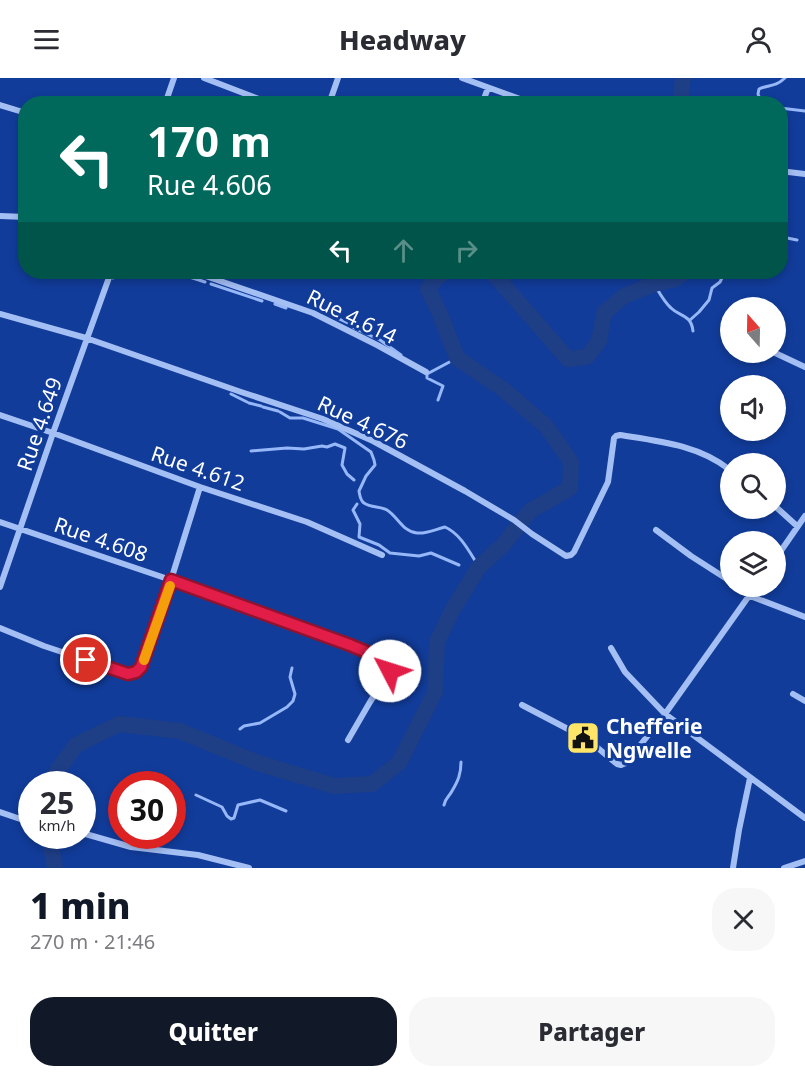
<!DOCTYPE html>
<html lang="fr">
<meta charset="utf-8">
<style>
:root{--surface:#fff;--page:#f7f7f7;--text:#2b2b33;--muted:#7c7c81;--accent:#111827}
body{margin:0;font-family:"Noto Sans",sans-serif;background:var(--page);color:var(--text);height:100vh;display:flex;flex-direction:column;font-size:22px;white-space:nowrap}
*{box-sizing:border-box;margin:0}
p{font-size:20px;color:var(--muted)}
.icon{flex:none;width:33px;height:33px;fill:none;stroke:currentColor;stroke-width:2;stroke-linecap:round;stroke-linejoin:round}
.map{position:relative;height:790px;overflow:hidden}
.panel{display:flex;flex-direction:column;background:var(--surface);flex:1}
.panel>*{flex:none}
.banner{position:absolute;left:18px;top:18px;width:770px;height:183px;border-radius:24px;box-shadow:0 3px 9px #0003;background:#00695c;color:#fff;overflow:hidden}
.needle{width:39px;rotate:340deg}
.controls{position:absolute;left:720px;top:219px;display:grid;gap:12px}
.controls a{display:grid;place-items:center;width:66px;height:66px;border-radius:50%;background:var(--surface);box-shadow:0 3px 9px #0003;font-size:30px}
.speed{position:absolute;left:18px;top:693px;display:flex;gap:12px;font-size:30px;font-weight:700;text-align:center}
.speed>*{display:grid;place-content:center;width:78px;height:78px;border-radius:50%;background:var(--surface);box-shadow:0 3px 9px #0003;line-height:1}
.speed small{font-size:15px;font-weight:400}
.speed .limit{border:9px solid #d22;background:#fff;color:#111}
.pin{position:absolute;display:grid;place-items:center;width:51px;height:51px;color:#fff;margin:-26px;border:3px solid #fff;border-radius:50%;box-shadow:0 2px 6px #0007}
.me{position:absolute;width:66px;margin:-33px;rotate:310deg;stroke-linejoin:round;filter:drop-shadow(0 0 4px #0008)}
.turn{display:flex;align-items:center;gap:21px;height:126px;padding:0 30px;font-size:27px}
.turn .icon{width:78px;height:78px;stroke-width:2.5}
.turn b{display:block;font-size:42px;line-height:51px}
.lanes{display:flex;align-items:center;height:57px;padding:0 30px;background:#0003;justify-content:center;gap:30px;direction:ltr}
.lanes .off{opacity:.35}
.round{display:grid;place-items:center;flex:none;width:63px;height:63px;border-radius:24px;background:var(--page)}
.summary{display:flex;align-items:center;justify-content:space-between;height:102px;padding:0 30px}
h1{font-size:36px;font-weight:800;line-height:45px;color:var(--accent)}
.cta{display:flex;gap:12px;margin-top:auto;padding:12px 30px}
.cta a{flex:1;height:69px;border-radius:24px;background:var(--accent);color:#fff;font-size:24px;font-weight:800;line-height:69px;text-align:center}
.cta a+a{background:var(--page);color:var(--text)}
header{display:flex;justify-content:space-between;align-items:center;height:78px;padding:0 30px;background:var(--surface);font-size:27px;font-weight:800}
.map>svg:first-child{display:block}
</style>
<header><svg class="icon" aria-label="menu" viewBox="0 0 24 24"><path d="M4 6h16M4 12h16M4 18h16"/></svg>Headway<svg class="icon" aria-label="person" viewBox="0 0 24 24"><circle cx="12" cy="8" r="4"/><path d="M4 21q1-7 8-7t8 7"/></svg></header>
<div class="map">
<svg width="805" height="790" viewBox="0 0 805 790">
<rect width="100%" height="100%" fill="#113c9a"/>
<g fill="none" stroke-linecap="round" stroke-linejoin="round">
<path stroke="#96b7f8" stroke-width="3" d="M762,26L758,16L759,11C769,6 774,10 785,0
M780,30L805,33
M780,162L787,160L797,162
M174,194L205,204
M113,200L116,194
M211,206L262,223
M654,206C659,214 664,224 671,230C680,239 691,236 693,253
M275,226L286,230
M335,239L350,246L354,250L380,262L401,277
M690,242L699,234L709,222L712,210L720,204L725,194
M231,316L247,324
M438,322L443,308L427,300V296L457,280
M249,325L261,328
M263,329L278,333
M280,334L290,340H303L338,351L371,374L374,382L375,387L366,398L359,413C360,418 360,422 364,425C371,430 380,428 387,432C398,439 403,454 417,455C427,456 436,451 445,449C461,456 470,475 479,489
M251,373L287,370L304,371L322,368L327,369L335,366L345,370L342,387L347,396L354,402
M357,426L353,432L360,446L359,459L379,467L390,475L419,478L431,475L459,487
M240,651L244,648L260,645L287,629L293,623L295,616L290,599L292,590
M196,717L222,729L227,738L231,741L234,740L238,727L260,722L286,733
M444,727C445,720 449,719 452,713C458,703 461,696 461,684"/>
<path stroke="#1e3e86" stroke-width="16" d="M680,26L683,0
M492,194L568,281L587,279L599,263L604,235L624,218L654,206L675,201L685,194
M54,706L55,696L76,667L119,646L180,653L258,685L334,708L372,706L399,685L435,614L437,564L453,531L479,489L503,467L530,433L570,410L571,384L546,348L504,312L457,280L440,236L428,211L438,198L447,194
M49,758L55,790"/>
<path stroke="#a4bff4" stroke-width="6" d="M204,0L272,26
M462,0L534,26
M165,26L174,0
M329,26L338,0
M482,26L488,10
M0,27L26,35
M780,93L805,96
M0,138L26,139
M194,194L313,235L377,267L426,294
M0,236L86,260L241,314L323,341L373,363L465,413L514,442L532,456L566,478L571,477L574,474L608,404L614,360L616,358L620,357C658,363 699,367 730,392
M773,274L805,289
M0,337L53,355L200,409L307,444L382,477
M776,429L797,448
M0,444L171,502L350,567L376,578L389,586L390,593L370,624L348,662
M656,452L691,478L730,503
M776,480L805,438
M737,508L750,518L805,539
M0,509L53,355L111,194
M0,550L44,568L128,596L136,594L141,589L171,502L200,409
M611,570L625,594L665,636L805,740
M793,616L805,623
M522,627L587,661L617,686L621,687L626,685L665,636L756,508
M0,734L32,745
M82,755L131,769L198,777L249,790
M733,790L739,752L750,700
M784,790L805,783"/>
</g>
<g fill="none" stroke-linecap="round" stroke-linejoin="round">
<defs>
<path id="route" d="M86,582L128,596L136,594L141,589L171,502L350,567L376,578L389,586L390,593"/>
</defs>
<use href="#route" stroke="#92132f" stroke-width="15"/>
<use href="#route" stroke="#e11d48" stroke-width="10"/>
<path stroke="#f59e0b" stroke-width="10" d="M144,582L170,508"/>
</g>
<defs>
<symbol id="civic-square" viewBox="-11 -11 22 22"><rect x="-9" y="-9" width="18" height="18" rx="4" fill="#ffe567" stroke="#113c9a"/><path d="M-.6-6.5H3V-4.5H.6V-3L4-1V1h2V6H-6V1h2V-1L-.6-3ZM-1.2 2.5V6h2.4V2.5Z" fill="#111"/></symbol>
</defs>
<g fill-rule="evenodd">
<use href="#civic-square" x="564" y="641" width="38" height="38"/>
</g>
<g text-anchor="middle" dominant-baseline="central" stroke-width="6" stroke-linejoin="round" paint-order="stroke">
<g font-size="21" fill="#fff" stroke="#113c9a">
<text transform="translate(352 238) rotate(26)">Rue 4.614</text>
<text transform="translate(363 344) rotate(25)">Rue 4.676</text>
<text transform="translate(39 346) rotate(-71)">Rue 4.649</text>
<text transform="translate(198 390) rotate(19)">Rue 4.612</text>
<text transform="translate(101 461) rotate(19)">Rue 4.608</text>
</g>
<g font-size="21" font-weight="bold" fill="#fff" stroke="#113c9a" text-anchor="start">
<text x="606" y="648">Chefferie<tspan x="606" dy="24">Ngwelle</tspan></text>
</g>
</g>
</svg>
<div class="controls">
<a><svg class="needle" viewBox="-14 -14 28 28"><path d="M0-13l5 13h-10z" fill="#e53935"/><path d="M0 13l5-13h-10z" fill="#7c7c81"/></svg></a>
<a><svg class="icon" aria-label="sound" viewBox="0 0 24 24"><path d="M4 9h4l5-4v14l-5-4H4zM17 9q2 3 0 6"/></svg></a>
<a><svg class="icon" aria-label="search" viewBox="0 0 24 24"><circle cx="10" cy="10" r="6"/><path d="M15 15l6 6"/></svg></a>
<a><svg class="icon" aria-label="layers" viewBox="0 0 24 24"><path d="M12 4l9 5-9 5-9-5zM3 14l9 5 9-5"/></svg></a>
</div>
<div class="speed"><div>25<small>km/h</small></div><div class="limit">30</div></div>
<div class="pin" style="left:86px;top:582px;background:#d93025"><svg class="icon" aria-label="arrive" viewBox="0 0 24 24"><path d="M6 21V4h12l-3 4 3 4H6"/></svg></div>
<svg class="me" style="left:390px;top:593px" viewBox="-20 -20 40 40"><circle r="19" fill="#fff"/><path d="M0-13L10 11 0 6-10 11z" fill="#e11d48"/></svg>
<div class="banner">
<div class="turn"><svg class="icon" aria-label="left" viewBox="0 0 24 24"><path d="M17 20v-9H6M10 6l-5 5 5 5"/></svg><div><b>170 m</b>Rue 4.606</div></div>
<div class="lanes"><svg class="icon" aria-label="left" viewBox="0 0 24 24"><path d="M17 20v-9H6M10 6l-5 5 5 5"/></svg><svg class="icon off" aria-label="ahead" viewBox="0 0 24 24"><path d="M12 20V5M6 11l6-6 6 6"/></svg><svg class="icon off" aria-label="right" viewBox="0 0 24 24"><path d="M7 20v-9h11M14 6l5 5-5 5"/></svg></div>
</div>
</div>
<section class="panel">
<div class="summary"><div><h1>1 min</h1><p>270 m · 21:46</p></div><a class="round"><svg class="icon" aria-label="close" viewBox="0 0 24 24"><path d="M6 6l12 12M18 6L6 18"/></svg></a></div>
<div class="cta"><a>Quitter</a><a>Partager</a></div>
</section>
